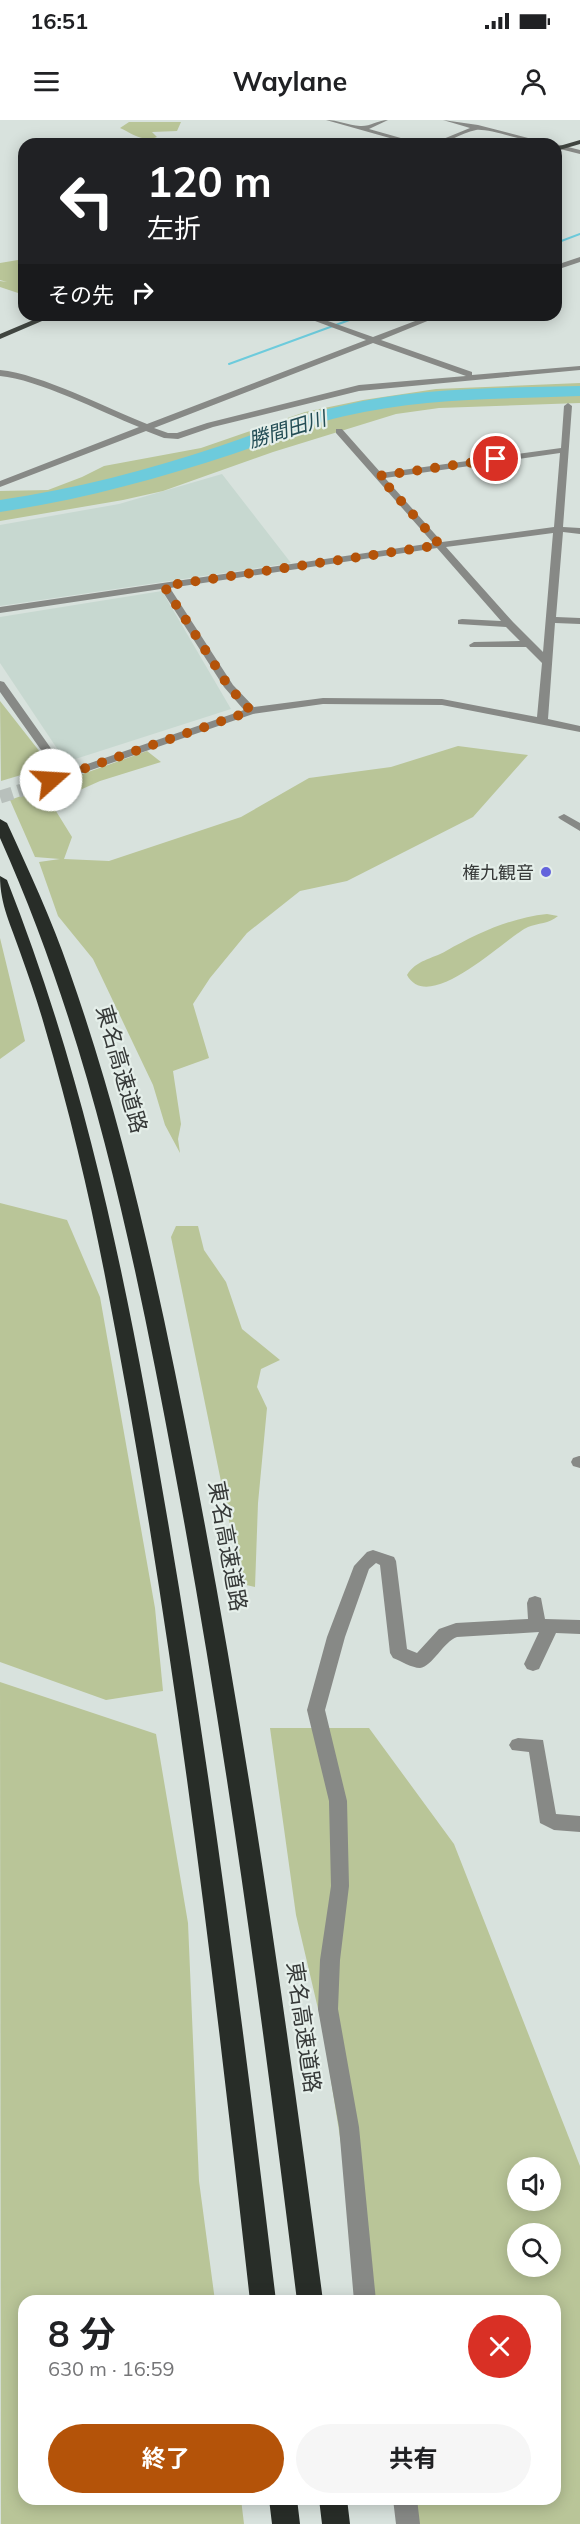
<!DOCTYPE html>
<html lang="ja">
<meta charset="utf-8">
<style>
:root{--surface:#fff;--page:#f6f6f6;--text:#202124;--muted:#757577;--accent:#b45309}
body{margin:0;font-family:Mulish,"Noto Sans JP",sans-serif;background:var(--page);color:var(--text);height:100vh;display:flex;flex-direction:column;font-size:22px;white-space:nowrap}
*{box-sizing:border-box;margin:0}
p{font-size:20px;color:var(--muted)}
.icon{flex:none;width:33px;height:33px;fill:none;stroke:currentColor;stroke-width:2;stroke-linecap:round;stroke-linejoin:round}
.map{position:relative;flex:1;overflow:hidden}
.panel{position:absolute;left:18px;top:2175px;width:543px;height:210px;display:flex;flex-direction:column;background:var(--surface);border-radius:18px;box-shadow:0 3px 15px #0003}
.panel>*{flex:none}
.top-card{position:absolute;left:18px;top:18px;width:544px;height:183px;border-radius:18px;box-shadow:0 3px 15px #0003;background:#202124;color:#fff;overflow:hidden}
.buttons{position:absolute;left:507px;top:2037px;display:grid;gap:12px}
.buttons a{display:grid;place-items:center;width:54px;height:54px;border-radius:50%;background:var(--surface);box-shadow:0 3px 15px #0003;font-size:30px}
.pin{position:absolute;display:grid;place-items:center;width:51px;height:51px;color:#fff;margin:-26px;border:3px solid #fff;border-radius:50%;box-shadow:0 2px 6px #0007}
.me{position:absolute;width:66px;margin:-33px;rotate:71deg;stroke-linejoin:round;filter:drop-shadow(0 0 4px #0008)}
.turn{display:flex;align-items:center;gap:21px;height:126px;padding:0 30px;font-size:27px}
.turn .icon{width:78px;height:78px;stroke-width:2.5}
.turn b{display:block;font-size:42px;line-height:51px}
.then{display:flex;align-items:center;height:57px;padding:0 30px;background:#0003;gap:12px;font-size:22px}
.round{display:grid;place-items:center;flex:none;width:63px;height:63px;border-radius:32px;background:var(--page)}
.headline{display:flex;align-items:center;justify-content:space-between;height:102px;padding:0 30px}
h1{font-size:36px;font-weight:700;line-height:45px}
.button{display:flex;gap:12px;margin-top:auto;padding:12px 30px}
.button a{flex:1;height:69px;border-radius:36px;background:var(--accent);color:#fff;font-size:24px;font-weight:700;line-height:69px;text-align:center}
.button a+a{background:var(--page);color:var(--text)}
.status{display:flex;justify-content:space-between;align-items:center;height:42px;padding:0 30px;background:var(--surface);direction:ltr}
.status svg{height:16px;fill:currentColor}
header{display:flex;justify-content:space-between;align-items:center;height:78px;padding:0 30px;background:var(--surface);font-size:27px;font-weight:700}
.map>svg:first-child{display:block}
</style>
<div class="status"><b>16:51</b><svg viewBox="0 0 49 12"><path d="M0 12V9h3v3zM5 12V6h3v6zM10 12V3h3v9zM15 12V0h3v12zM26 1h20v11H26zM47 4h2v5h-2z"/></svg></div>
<header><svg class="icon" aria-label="menu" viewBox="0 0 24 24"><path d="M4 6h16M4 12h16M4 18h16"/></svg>Waylane<svg class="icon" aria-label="person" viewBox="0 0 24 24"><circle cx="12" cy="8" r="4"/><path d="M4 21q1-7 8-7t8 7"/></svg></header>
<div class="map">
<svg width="580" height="2404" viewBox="0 0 580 2404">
<rect width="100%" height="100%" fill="#d8e2dd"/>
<path fill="#c7d8d0" d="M222,354L291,443L0,486V405L119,384Z
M162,471L231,589L66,642L0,543V497Z"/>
<path fill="#b9c598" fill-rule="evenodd" d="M129,2H181L177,11L152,12L157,17C144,23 131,13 120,8Z
M24,139V175L0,167V161L7,162L0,160V143Z
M580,263V283L439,288L396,294L273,332L163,371L123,380L0,401V371L48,370L82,357L104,346L201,328L305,292L363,280L436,269Z
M0,581L51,646L1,661Z
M458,626L528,635L473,697L347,761L300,771L247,813L210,858L193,884L209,938L173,951L181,1004L178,1019L180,1033L165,1005L153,965L93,839L58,796L39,742L60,739L35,737L10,680L147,631L161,642L100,661L51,683L72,717L64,739L109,741L241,697L309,658L391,647Z
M547,794L558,796C549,804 538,803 528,807C506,817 429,896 407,855C416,840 432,839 446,831C478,813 510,798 547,794Z
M0,818L25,921L0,939Z
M0,1083L67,1100L100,1177L155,1488L163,1571L106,1580L0,1542Z
M176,1106H198L204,1130L226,1162L242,1209L280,1240L261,1249L257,1267L267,1288L258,1383L255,1467L242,1464L171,1117Z
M0,1562L156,1614L188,1803L199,2061L215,2181H24V2379H241L244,2404H1Z
M270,1608H369L454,1724L580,2046V2404H404L400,2379H555V2181H366L323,1910L296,1795ZM518,2048H550V2080H518ZM518,2114H550V2146H518Z"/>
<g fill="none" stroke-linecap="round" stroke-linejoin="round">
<path stroke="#6dcbdc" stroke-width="2" d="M556,123L580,114
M229,244L363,195"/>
<path fill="#6dcbdc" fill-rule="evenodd" d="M580,266V276C501,279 422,278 345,296C307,304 271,321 233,334C157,359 80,380 0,392V380C75,369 148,350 220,326C260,313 299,295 341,286C419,267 500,268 580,266Z"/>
<path stroke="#b8c0bc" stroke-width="13" stroke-dasharray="13 6" stroke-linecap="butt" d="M0,677L38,665"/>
<path fill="#878986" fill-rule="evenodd" d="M326,0C338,0 348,5 360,6C369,7 378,0 388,0L369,9L422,24H411Z
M443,0L478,5L551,24C531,24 490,8 476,10C460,13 448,24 431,24L470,8Z
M556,24L580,30V34L556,28Z
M580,137V142L556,150V145Z
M299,195H311L373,217L431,195H442L381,220L472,252V255L580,246V250L359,271L213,307L178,319L164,318L146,311L0,367V361L139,307C102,292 37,259 0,256V250C41,254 107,288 147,304L366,220ZM373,223L466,256L359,265L207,303L177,313H168L154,308Z
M568,283L572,286L563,407L580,408V414L563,412L556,497L580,498V504L555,503L548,599L580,606V612L442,585L323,584L253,594L42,667H34V663L58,654L0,572V561L4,562L67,651L244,590L224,567L161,469L0,493V487L433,423L336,313V309H342L381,353L561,328L564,286ZM560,333L554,407L442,422L385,358ZM553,413L543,532L513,502L446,427ZM437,428L501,501L462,499L458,500V504L506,507L520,521L474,522L469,525L470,527H526L542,543L537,597L442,579L323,578L254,587L233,565L170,468Z
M564,694L580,703V711L560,699L558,697Z
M579,1336H580V1348L573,1346L571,1342L573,1338Z
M373,1430L394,1437L396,1441L407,1529L417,1533L439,1509L456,1503L528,1499L527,1483L529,1478L535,1476L541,1478L545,1499L580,1500V1514L556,1513L539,1549L533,1551L527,1549L524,1544L539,1512L457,1517C444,1521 432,1547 420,1548C412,1548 401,1541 393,1538L390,1533L380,1445L376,1443L369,1449L345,1517L325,1590L347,1681L349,1766L340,1840L338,1889L359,2007L376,2181H354L339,2007L318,1889L320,1840L331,1766L329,1681L307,1590L327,1517L354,1446L367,1432Z
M518,1618L543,1620L556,1694L580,1696V1712L554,1710L540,1703L529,1632L512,1630L509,1625L512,1620Z
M393,2379H417L420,2404H396Z"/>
<path fill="#404540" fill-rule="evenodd" d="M580,20V24L556,31V27Z
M45,195H56L0,219V214Z"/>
<path fill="#282d28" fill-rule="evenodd" d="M0,699L7,703C29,751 52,800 69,850C127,1014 162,1183 195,1353C248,1627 287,1904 323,2181H297C263,1902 226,1624 174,1347C134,1132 90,919 0,718Z
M0,756L7,760C90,971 130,1179 168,1402C212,1660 245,1921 276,2181H250C212,1838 171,1495 105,1156C89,1073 69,990 45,908C38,883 29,857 20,832C11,805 0,785 0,756Z
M269,2379H297L300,2404H272Z
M319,2379H347L350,2404H322Z"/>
</g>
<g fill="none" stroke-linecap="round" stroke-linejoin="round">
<path stroke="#b45309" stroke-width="10" stroke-dasharray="0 18" d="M51,660L251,591L229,567L164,466L440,425L379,356L496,339"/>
</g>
<circle fill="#6363dc" stroke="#e5efea" stroke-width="2" cx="546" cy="752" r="6"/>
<g text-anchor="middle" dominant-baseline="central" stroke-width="4.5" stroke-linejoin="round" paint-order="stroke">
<g font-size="18" fill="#363938" stroke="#e5efea" text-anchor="end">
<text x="534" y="752">権九観音</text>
</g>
<g font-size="20" font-style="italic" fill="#234d55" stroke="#e5efea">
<text transform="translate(287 309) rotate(-17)">勝間田川</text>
</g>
<g font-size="22" fill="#363938" stroke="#e5efea">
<text transform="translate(122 949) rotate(74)">東名高速道路</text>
<text transform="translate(228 1426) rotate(80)">東名高速道路</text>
<text transform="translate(304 1907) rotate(82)">東名高速道路</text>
</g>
</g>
</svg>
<div class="buttons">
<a><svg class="icon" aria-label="sound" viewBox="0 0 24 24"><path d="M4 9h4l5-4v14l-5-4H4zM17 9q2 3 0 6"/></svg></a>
<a><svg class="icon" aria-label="search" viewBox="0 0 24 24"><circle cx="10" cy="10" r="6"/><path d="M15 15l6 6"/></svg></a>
</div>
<div class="pin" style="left:496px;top:339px;background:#d93025"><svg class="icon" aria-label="arrive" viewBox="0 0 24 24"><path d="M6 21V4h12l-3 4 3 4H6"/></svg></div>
<svg class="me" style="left:51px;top:660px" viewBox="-20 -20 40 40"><circle r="19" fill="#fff"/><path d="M0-13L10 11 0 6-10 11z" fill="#b45309"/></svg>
<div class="top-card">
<div class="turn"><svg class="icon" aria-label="left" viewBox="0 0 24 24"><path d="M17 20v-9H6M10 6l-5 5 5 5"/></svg><div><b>120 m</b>左折</div></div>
<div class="then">その先<svg class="icon" aria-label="right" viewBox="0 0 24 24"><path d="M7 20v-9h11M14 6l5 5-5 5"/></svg></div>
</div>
<section class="panel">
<div class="headline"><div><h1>8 分</h1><p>630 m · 16:59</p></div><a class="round" style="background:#d93025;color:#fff"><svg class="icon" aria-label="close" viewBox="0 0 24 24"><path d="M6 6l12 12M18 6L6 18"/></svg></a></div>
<div class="button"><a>終了</a><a>共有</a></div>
</section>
</div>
